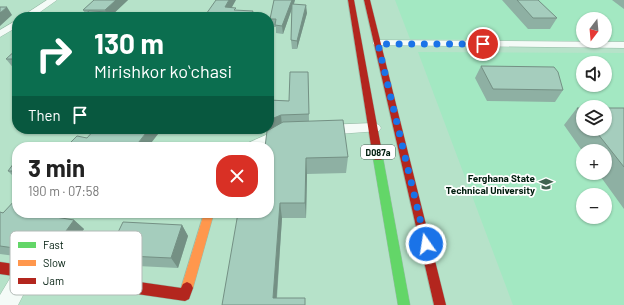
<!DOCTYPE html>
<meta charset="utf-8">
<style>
:root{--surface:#fff;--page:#f2f2f2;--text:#222;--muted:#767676}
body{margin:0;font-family:Barlow,sans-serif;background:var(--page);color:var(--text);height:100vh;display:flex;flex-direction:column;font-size:15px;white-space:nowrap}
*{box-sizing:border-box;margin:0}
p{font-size:13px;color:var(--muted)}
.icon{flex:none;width:22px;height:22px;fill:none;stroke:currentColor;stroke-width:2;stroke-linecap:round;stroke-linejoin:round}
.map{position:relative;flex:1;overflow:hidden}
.panel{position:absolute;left:12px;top:142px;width:262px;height:76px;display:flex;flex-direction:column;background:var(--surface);border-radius:16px;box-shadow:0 1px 3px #0004}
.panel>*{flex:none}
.banner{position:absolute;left:12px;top:12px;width:262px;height:122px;border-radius:16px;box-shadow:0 1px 3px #0004;background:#0b6e4f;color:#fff;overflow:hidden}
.needle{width:26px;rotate:196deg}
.controls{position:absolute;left:576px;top:12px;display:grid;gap:8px}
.controls a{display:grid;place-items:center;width:36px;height:36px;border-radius:50%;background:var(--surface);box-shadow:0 1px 3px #0004;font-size:20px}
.pin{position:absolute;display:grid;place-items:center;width:34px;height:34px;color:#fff;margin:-17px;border:2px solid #fff;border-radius:50%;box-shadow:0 1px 4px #0007}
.me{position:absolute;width:44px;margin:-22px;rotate:347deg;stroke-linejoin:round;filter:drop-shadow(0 0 3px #0008)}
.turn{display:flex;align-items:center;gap:14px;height:84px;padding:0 16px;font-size:18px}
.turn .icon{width:52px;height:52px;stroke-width:2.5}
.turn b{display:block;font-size:28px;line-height:34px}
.then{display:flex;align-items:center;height:38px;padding:0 16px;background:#0003;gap:8px;font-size:15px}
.round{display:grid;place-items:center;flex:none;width:42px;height:42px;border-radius:16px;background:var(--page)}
.head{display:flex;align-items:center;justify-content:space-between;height:68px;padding:0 16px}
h1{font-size:24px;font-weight:700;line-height:30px}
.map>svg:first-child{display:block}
</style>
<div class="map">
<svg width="624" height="305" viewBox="0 0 624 305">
<rect width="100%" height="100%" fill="#b6e2c9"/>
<path fill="#a3e8c2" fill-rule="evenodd" d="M395,0H624V41H605V19H583V41L410,39Z
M418,52L624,53V305H513ZM583,63H605V85H583ZM583,107H605V129H583ZM583,151H605V173H583ZM583,195H605V217H583Z"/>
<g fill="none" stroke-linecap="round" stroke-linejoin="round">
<defs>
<path id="street" d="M47,0H57L33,17H21Z
M17,20V27L0,37V30Z
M378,40L624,42V48L374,45L373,43L374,41Z
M374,123L379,125L381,128L379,131L324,135L319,133L317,130L319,127L324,125Z
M284,127L289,128L291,132L289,136L266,147H246L248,143Z
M25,262L32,265L35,272L18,305H0V295L18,265Z"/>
<path id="fast" d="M378,155L381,156L383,158L410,305H398L373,158L375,156Z"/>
<path id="slow" d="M204,213H214L193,288L191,292L187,294L183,292L181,288Z"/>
<path id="jam" d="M348,0H354L383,158L381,160H375L373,158Z
M364,0H370L446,305H434Z
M0,262L181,288L183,284L187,282L191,284L193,288L189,299L185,301L0,274Z"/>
</defs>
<use href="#street" stroke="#98bca8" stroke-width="1"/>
<use href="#fast" stroke="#98bca8" stroke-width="1"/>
<use href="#slow" stroke="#98bca8" stroke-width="1"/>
<use href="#jam" stroke="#98bca8" stroke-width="1"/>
<use href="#street" fill="#f4fbf7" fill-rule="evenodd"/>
<use href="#fast" fill="#63d668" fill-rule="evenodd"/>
<use href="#slow" fill="#ff974d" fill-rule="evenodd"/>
<use href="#jam" fill="#b3261e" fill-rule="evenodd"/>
</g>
<path fill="#8eb0a3" d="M94,0H128L111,16L112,17H81L85,13L83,10Z
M274,0H295L294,4L307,13L297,49H292L291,40L292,8L283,34L276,33V27H270V19Z
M502,0H538L557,18L550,29H528Z
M612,0H624V9Z
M17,49V70H15L6,59Z
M481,66L563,90L555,102L487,101L475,78Z
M308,72L309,121L348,157L346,173L307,174L306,218H282L277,298L222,305L269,213L270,129V127H269V100L289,101Z
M577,108H583V129H605L624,108V209L598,173H605V151H583V152L564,125Z
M172,129H195L194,131Z
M17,159V180L8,171Z
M0,212L59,218L74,220L84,229L61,262L0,254Z
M182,225L188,236L178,268L117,265L107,255Z"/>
<path fill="#749084" d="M116,0H128L111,16L112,17H104L107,15L105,10Z
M229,0H236L227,16L225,7Z
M292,0H295L283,34L282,26Z
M306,5L307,13L297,49V41Z
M7,7L12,15L0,26V13Z
M253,11L254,17H250Z
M281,115L282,126L270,131L269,120Z
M149,129H162L148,147H135Z
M306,158L307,174L306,218L305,203Z
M280,203L282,218L276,305L273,298Z
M45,213H63L54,225L43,215Z
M74,220L84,229L61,262L50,253Z
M182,225L188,236L178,268L171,258Z"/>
<path fill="#a5cdbd" stroke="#749084" d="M94,0H116L105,10H83Z
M216,0H229L225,7L236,8L234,10L253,11L250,17H204Z
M274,0H292L282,26L275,25L276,19H270Z
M517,0H538L557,18H533Z
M292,4L306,5L297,41L291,40Z
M0,7H7L0,13Z
M89,11L110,12L104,17H81Z
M17,49V59H6Z
M481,66L554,67L558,72L563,90L493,89Z
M290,72H308L309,114L281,115L269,120V100L289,101Z
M577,108H583V115Z
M605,108H624V167L594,129H605Z
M343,120L348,157L306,158L305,203H280L273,298H305V305H222L238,213H269V147H265L267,131L283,122Z
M95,129H149L135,147H66L77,136L87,138Z
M17,159V171H8Z
M17,198V213H45L43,215L74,220L50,253L0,246V212L3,213Z
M123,222L182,225L171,258L107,255Z"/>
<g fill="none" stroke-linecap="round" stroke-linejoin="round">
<path stroke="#1a73e8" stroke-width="7" stroke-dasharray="0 12.6" d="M426,244L378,44H483"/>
</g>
<defs>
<symbol id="university-bare" viewBox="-9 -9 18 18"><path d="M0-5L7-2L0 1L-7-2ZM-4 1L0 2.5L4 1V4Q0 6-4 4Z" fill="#40624f" stroke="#fff" stroke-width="2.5" paint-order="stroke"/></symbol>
</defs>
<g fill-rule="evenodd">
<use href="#university-bare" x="536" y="174" width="20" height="20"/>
</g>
<g text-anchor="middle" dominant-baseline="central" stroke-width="3.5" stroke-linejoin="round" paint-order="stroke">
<rect fill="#fff" stroke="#4c6156" stroke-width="1" x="361" y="145" width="34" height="14" rx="3"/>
<g font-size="9" font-weight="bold" fill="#001d0e">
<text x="378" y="152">D087a</text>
</g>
<g font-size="10" font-weight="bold" fill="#001d0e" stroke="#fff" text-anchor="end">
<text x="535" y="178">Ferghana State<tspan x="535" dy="12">Technical University</tspan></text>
</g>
</g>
<rect x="10" y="231" width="132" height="64" rx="6" fill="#fff" stroke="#b2bbb7" stroke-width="1"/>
<rect x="18" y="242" width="18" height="6" fill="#63d668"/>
<rect x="18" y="260" width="18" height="6" fill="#ff974d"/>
<rect x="18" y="278" width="18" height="6" fill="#b3261e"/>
<g font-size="11" fill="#001d0e">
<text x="43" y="249">Fast</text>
<text x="43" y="267">Slow</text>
<text x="43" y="285">Jam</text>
</g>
</svg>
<div class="controls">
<a><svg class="needle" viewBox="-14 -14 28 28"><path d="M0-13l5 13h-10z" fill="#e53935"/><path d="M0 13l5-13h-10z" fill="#767676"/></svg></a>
<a><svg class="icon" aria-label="sound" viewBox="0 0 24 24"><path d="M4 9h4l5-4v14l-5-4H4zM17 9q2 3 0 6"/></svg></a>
<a><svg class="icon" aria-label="layers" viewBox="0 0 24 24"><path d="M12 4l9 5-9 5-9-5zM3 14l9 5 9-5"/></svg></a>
<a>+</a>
<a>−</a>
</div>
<div class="pin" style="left:483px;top:44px;background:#d93025"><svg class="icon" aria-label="arrive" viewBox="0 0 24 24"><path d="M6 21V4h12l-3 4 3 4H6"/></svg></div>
<svg class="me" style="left:426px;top:244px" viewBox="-20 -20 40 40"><circle r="17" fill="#1a73e8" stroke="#fff" stroke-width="3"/><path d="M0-11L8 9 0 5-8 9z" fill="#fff"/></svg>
<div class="banner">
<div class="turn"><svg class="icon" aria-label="right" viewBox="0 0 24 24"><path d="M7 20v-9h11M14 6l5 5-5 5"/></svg><div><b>130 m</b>Mirishkor koʻchasi</div></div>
<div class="then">Then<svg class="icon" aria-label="arrive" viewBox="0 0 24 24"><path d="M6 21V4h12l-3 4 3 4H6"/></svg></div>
</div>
<section class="panel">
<div class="head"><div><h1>3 min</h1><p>190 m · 07:58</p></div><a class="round" style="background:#d93025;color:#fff"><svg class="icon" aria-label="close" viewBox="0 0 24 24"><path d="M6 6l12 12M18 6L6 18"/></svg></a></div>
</section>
</div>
